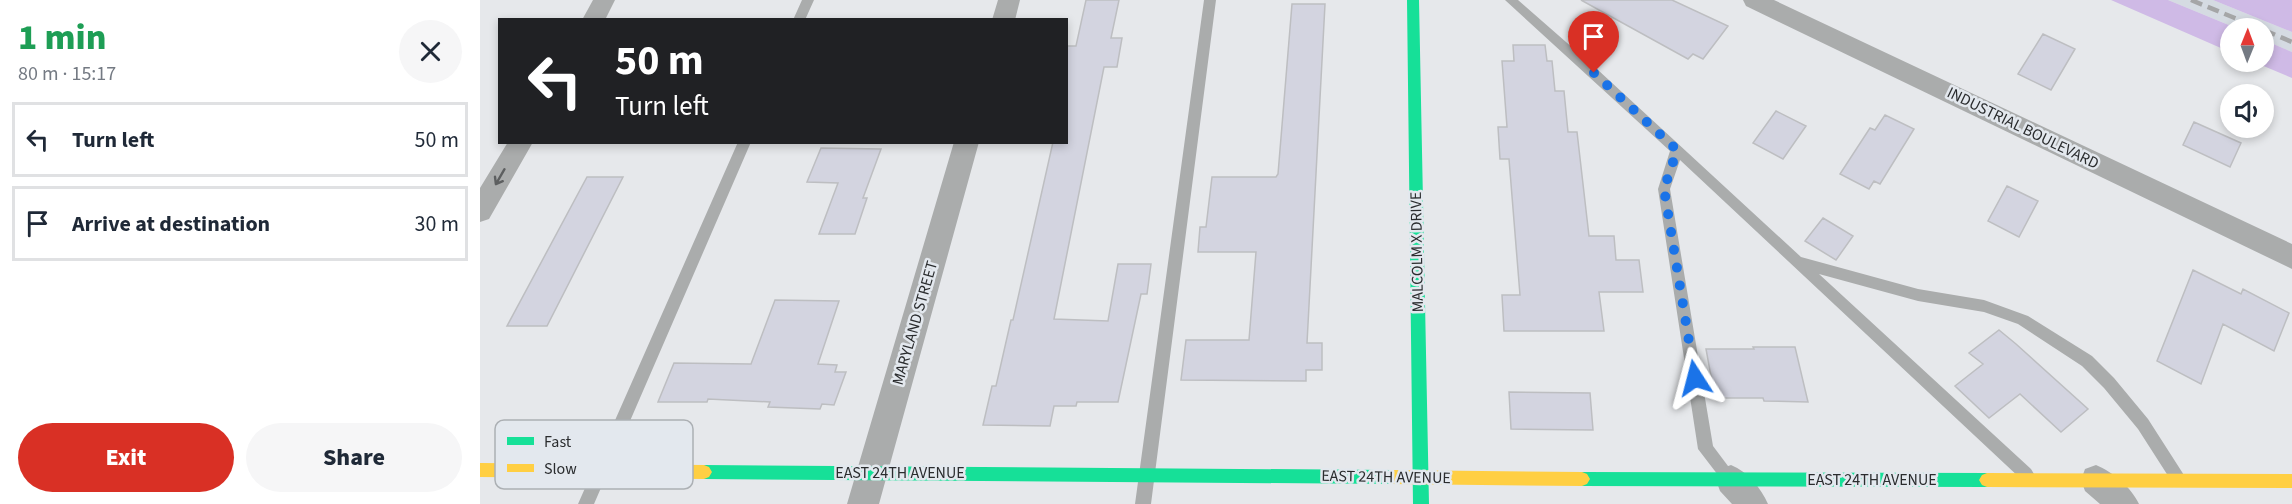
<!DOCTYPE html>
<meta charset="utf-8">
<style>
:root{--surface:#fff;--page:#f6f6f7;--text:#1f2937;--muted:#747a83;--line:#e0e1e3;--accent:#d93025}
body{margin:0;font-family:"Source Sans 3",sans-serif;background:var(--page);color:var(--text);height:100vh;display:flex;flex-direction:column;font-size:22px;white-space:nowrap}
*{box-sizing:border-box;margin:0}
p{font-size:20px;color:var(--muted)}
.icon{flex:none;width:33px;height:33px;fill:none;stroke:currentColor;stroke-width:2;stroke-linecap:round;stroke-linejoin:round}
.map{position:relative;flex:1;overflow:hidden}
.panel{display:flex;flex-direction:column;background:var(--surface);width:480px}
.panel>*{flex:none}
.banner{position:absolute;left:18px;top:18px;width:570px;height:126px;border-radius:0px;box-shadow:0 3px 9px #0003;background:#202124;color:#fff;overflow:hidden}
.needle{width:39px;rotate:1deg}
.controls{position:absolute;left:1740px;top:18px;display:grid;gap:12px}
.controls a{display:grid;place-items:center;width:54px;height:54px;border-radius:50%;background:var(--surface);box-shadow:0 3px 9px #0003;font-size:30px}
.pin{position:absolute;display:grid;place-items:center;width:51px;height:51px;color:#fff;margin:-62px -26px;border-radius:50% 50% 50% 0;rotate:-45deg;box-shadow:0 0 6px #0007}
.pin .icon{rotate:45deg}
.me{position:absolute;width:66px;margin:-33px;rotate:351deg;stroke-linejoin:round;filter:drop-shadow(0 0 4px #0008)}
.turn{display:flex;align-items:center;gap:21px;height:126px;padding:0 18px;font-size:27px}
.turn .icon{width:78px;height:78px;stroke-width:2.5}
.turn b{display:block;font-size:42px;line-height:51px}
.round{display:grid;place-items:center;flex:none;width:63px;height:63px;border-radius:32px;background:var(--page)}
.summary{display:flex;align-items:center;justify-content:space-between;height:102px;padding:0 18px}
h1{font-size:36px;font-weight:800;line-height:45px;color:#1e9e55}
.cta{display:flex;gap:12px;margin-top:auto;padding:12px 18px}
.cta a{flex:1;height:69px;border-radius:36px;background:var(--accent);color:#fff;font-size:24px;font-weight:800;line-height:69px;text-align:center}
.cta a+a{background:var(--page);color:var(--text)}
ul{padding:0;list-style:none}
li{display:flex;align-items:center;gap:18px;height:75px;margin:0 12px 9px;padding:0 6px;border:3px solid var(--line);border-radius:0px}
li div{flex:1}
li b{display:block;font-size:22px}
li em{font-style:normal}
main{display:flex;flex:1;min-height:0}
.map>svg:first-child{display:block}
</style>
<main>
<section class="panel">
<div class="summary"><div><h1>1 min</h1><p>80 m · 15:17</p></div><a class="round"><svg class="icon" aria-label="close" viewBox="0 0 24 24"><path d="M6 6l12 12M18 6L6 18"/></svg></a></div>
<ul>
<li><svg class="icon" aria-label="left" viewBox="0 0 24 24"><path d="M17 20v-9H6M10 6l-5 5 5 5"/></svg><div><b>Turn left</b></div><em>50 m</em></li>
<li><svg class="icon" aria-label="arrive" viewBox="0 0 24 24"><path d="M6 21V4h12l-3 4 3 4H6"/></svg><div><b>Arrive at destination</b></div><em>30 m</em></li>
</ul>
<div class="cta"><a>Exit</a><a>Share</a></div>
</section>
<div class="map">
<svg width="1812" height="504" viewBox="0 0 1812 504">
<rect width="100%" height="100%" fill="#e6e8eb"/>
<path fill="#d5dbe2" d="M1688,0H1733L1812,32V52L1784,40V28H1756Z"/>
<path fill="#cfbae6" d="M1631,0H1688L1756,28H1750V52Z
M1733,0H1812V32Z
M1784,40L1812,52V78L1774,62H1784Z"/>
<path fill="#d3d4e0" stroke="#bdbec1" stroke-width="1.5" d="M606,0H639L631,38H642L637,67H624L574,319L628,321L638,264H671L667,294H661L638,402H597L596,406H574L570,426L503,425L512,386H516L531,320H533L573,142H586V46H596Z
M1101,0H1192L1248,26L1223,59L1213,54L1208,59Z
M812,4H845L827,343H842V370H826V381L701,380L706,340H769L776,252H718L720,227H726L732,177H796L798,174Z
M1563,34L1595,49L1571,90L1538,74Z
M1033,45H1065L1067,61H1072L1075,91H1084L1088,132H1097L1109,236H1134L1136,260H1159L1163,292H1119L1124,331H1024L1022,295H1040L1029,159H1020L1018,127H1027L1022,61H1034Z
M1296,111L1326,126L1303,159L1273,143Z
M1405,115L1434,129L1400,184L1394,181L1389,189L1360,174L1390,128L1395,130Z
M1714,122L1761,143L1750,167L1703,145Z
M341,148L401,149L383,198H387L375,234H339L358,183L327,182Z
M107,177H143L67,326H27Z
M1527,186L1558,201L1539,237L1508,221Z
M1343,218L1373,236L1356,260L1325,241Z
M1713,270L1761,294L1763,289L1809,313L1794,351L1743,324L1721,384L1677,361Z
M295,300L359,301L338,364L357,365L355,372H366L354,405L342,404L340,409L288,407L290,402L228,399L227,402H178L194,363L271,364Z
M1519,330L1536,344L1608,409L1581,432L1540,394L1509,418L1475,386L1503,364L1489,353Z
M1273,347H1315L1328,402L1284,401L1283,398H1235L1226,349H1274Z
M1029,392L1110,393L1113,430L1031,429Z"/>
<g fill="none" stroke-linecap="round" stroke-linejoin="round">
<path fill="#aaacac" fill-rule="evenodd" d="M322,0H334L325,20H313Z
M724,0H736L671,504H655Z
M1025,0H1038L1118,70L1321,257L1438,289L1504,300L1548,316L1612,356L1634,378L1668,419L1702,472L1705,477L1702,482L1697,484L1692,482L1658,429L1624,388L1602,366L1538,324L1504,312L1438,301L1339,274L1551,469L1554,474L1551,479L1546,481L1541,479L1200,160L1190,189L1233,446L1254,474L1251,479L1246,481L1241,479L1218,449L1178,189L1190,151Z
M258,142H271L114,504H98Z"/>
<path fill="#aaacac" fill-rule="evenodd" d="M113,0H135L125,20H102Z
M518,0H540L535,20H512Z
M1263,0H1294L1812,244V269L1266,6Z
M28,142H53L9,219L0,222V188Z
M474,142H499L399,504H367Z
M1251,465C1268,472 1281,488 1288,504H1252L1240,491L1236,480L1240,469Z
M1616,465C1633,472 1651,487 1659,504H1620L1605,491L1601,480L1605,469Z"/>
<path fill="#16e098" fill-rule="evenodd" d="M927,0H939L949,504H933Z
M224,465L912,470L917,472L920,477L917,482L912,484L224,479L219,477L216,472L219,467Z
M1102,472L1507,473L1512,475L1515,480L1512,485L1507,487L1102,486L1097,484L1094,479L1097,474Z"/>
<path fill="#ffcf43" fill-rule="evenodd" d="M0,463L224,465L229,467L232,472L229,477L224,479L0,477Z
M912,470L1102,472L1107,474L1110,479L1107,484L1102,486L912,484L907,482L904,477L907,472Z
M1507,473L1812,474V488L1507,487L1502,485L1499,480L1502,475Z"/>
<path stroke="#a5a6a7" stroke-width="4.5" stroke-dasharray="12 6" stroke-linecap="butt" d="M1711,0L1779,28
M1784,30L1812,42"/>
</g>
<defs><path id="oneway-shaft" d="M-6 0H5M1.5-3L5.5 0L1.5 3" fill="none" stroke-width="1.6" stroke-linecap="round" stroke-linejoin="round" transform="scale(1.5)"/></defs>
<use stroke="#5d5f60" href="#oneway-shaft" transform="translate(20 177) rotate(120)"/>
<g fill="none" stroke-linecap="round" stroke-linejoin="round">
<path stroke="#1a73e8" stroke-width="10" stroke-dasharray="0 18" d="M1114,73L1197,150L1184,189L1215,378"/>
</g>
<g text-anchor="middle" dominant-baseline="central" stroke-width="5" stroke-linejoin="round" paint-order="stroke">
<g font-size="16" fill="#2a2c2e" stroke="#e3e8ee">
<text transform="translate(1543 128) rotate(26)">INDUSTRIAL BOULEVARD</text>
<text transform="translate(937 252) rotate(-91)">MALCOLM X DRIVE</text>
<text transform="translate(435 323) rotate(-74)">MARYLAND STREET</text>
<text x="420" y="473">EAST 24TH AVENUE</text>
<text transform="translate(906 477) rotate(1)">EAST 24TH AVENUE</text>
<text x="1392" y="480">EAST 24TH AVENUE</text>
</g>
</g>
<rect x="15" y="420" width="198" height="69" rx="9" fill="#e3e8ee" stroke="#acb0b4" stroke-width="1.5"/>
<rect x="27" y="437" width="27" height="8" fill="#16e098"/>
<rect x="27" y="464" width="27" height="8" fill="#ffcf43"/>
<g font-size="16" fill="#2a2c2e">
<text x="64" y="447">Fast</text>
<text x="64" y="474">Slow</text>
</g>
</svg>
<div class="controls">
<a><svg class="needle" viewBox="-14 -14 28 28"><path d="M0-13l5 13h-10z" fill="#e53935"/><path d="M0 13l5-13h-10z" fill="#747a83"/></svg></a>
<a><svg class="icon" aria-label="sound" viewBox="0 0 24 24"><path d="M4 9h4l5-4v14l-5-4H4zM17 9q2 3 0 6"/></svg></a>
</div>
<div class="pin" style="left:1114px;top:73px;background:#d93025"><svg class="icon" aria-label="arrive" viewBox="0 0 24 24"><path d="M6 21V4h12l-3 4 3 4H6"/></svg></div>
<svg class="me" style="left:1215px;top:378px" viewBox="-20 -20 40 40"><path d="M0-17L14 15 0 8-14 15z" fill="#1a73e8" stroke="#fff" stroke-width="4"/></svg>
<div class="banner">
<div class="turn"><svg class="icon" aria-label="left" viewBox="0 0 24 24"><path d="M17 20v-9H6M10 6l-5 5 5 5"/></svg><div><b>50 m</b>Turn left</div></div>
</div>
</div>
</main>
